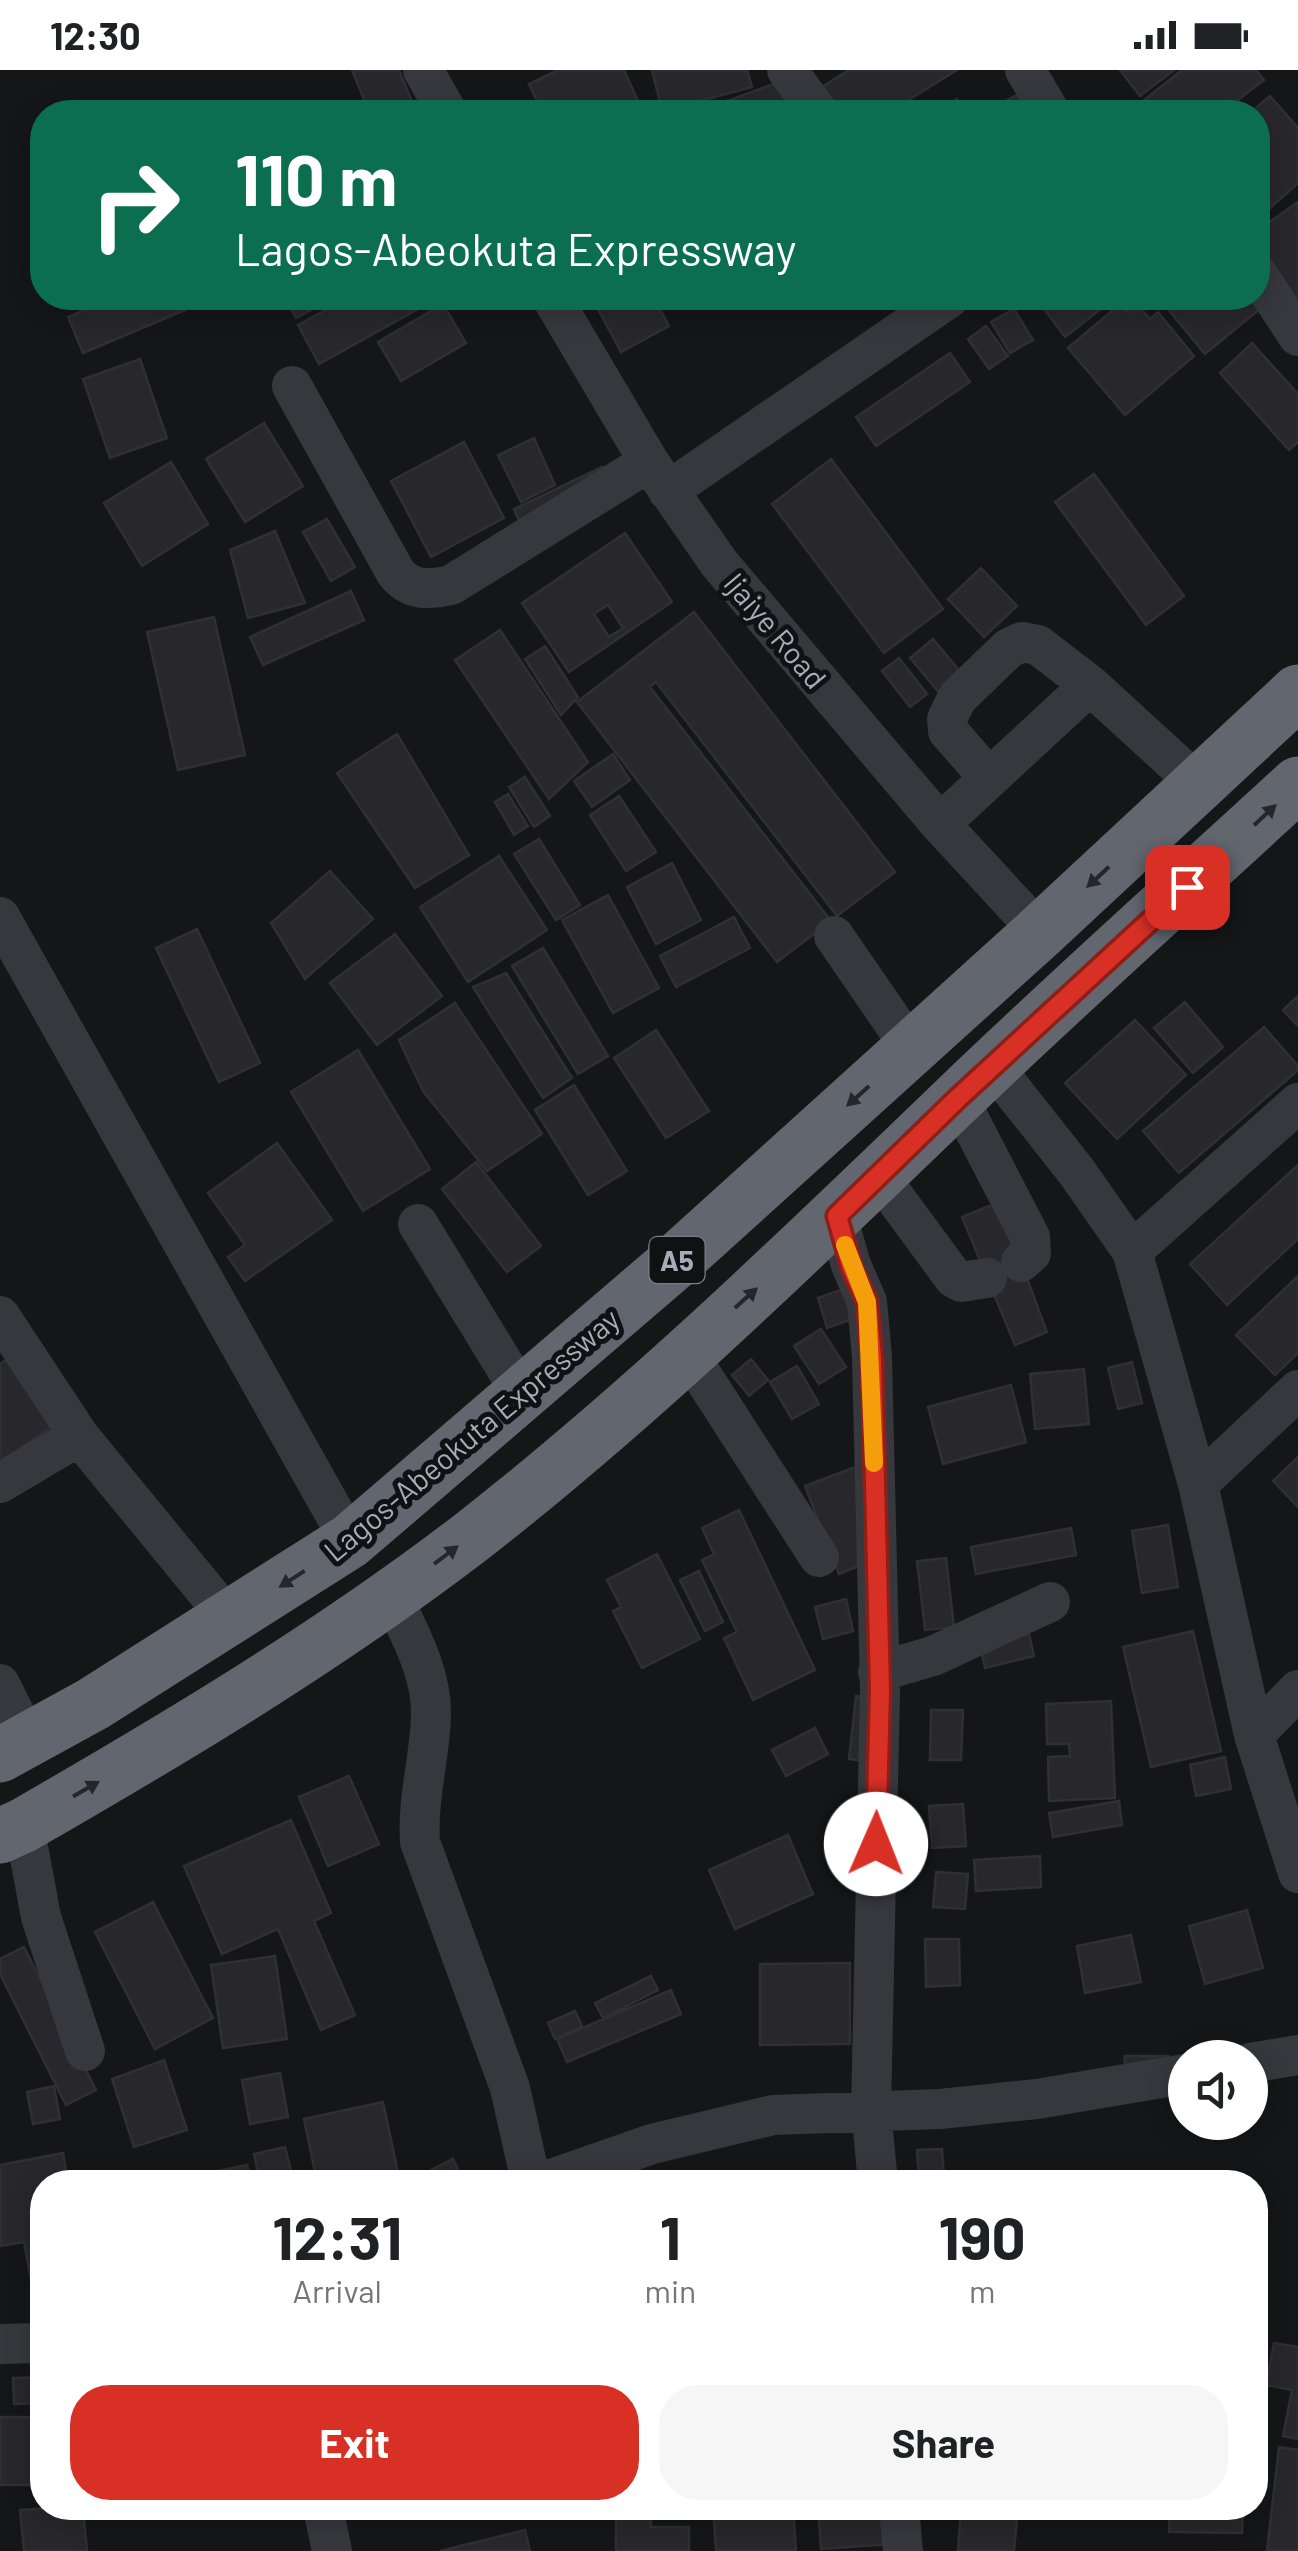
<!DOCTYPE html>
<style>
:root{--surface:#fff;--page:#f6f6f6;--text:#202124;--muted:#757577;--accent:#d93025}
body{margin:0;font-family:Barlow,sans-serif;background:var(--page);color:var(--text);height:100vh;display:flex;flex-direction:column;font-size:38px;white-space:nowrap}
*{box-sizing:border-box;margin:0}
p{font-size:32px;color:var(--muted)}
.icon{flex:none;width:55px;height:55px;fill:none;stroke:currentColor;stroke-width:2;stroke-linecap:round;stroke-linejoin:round}
.map{position:relative;flex:1;overflow:hidden}
.sheet{position:absolute;left:30px;top:2100px;width:1238px;height:350px;display:flex;flex-direction:column;background:var(--surface);border-radius:40px;box-shadow:0 5px 25px #0003}
.sheet>*{flex:none}
.hud{position:absolute;left:30px;top:30px;width:1240px;height:210px;border-radius:40px;box-shadow:0 5px 25px #0003;background:#0b6e4f;color:#fff;overflow:hidden}
.controls{position:absolute;left:1168px;top:1970px;display:grid;gap:20px}
.controls a{display:grid;place-items:center;width:100px;height:100px;border-radius:50%;background:var(--surface);box-shadow:0 5px 25px #0003;font-size:50px}
.pin{position:absolute;display:grid;place-items:center;width:85px;height:85px;color:#fff;margin:-42px;border-radius:20px;box-shadow:0 5px 15px #0006}
.me{position:absolute;width:110px;margin:-55px;rotate:1deg;stroke-linejoin:round;filter:drop-shadow(0 0 8px #0008)}
.turn{display:flex;align-items:center;gap:35px;height:210px;padding:0 40px;font-size:45px}
.turn .icon{width:130px;height:130px;stroke-width:2.5}
.turn b{display:block;font-size:70px;line-height:85px}
.eta{display:flex;justify-content:space-evenly;align-items:center;height:170px;text-align:center}
.eta b{font-size:60px;font-weight:700;line-height:70px}
.action{display:flex;gap:20px;margin-top:auto;padding:20px 40px}
.action a{flex:1;height:115px;border-radius:40px;background:var(--accent);color:#fff;font-size:40px;font-weight:700;line-height:115px;text-align:center}
.action a+a{background:var(--page);color:var(--text)}
.status{display:flex;justify-content:space-between;align-items:center;height:70px;padding:0 50px;background:var(--surface);direction:ltr}
.status svg{height:28px;fill:currentColor}
.map>svg:first-child{display:block}
</style>
<div class="status"><b>12:30</b><svg viewBox="0 0 49 12"><path d="M0 12V9h3v3zM5 12V6h3v6zM10 12V3h3v9zM15 12V0h3v12zM26 1h20v11H26zM47 4h2v5h-2z"/></svg></div>
<div class="map">
<svg width="1298" height="2481" viewBox="0 0 1298 2481">
<rect width="100%" height="100%" fill="#151618"/>
<path fill="#28282c" stroke="#2f2f34" stroke-width="2.5" fill-rule="evenodd" d="M352,0H399L413,34L393,42H369Z
M558,0H624L643,42H542L529,14Z
M652,0H747L752,17L662,41Z
M849,0H957L889,42H831L817,20Z
M1120,0H1174L1140,26Z
M1182,0H1256L1264,10L1222,42H1152L1143,31Z
M779,12L790,42H697Z
M1017,25L1026,42H991L990,39Z
M1270,26L1298,58V113L1258,149V42H1251Z
M957,29L966,42H937Z
M1298,132V233L1258,173V160Z
M114,228H194L197,235L83,283L68,247Z
M285,228H332L296,248Z
M348,228H438L319,294L298,255Z
M592,228H654L669,256L621,282Z
M667,228H701L671,239Z
M1036,228H1115L1065,267Z
M1180,228H1252L1261,238L1205,284L1167,238Z
M443,234L466,273L401,311L378,272Z
M1120,234L1127,242L1137,234L1150,249L1158,242L1194,286L1125,345L1068,278Z
M1014,239L1033,270L1010,283L991,252Z
M986,256L1008,286L989,299L968,269Z
M1252,273L1298,324V372L1289,380L1220,303Z
M950,283L970,312L876,376L856,347Z
M140,289L167,368L110,388L83,309Z
M264,353L303,416L245,452L206,389Z
M534,368L555,415L521,432L498,385Z
M464,372L504,448L431,487L391,411Z
M831,389L943,539L884,583L772,434Z
M171,392L208,454L142,496L104,433Z
M602,397L611,415L522,458L514,439Z
M1094,404L1184,526L1146,555L1055,432Z
M327,449L355,497L331,511L303,462Z
M275,461L305,533L248,548L230,480Z
M625,463L672,532L569,602L522,533ZM608,535L623,558L609,567L594,544Z
M981,498L1017,536L984,567L948,529Z
M351,521L364,550L263,595L250,567Z
M694,542L895,802L837,846L656,612L650,617L831,851L777,892L577,632Z
M214,547L245,685L178,700L147,562Z
M500,560L588,692L549,729L455,590Z
M933,569L964,606L941,625L910,588Z
M545,576L578,627L561,645L525,589Z
M899,588L927,624L910,637L882,601Z
M397,664L469,785L415,818L337,703Z
M613,684L630,710L592,737L574,711Z
M525,707L550,746L534,757L509,717Z
M508,724L528,756L514,765L495,732Z
M619,726L656,782L626,801L590,745Z
M539,769L580,835L556,850L514,784Z
M499,786L547,860L468,912L420,837Z
M672,793L701,850L656,874L627,817Z
M330,801L373,849L305,909L271,853Z
M608,825L659,918L613,943L562,850Z
M734,847L750,878L676,917L660,886Z
M197,859L260,993L219,1012L156,878Z
M395,864L442,926L377,975L330,913Z
M543,878L608,986L578,1004L512,896Z
M506,903L572,1008L543,1028L473,917Z
M1298,926V956L1283,940Z
M1185,932L1223,977L1193,1003L1154,958Z
M455,933L542,1064L487,1101L423,1021L399,970Z
M1135,950L1186,1005L1117,1069L1065,1013Z
M1264,957L1298,996V1000L1179,1103L1143,1061Z
M656,960L709,1041L666,1068L614,988Z
M358,980L430,1099L363,1141L291,1022Z
M574,1015L627,1101L588,1125L535,1040Z
M277,1073L332,1150L245,1211L228,1187L245,1175L208,1123Z
M476,1092L541,1176L507,1202L442,1119Z
M1298,1095V1169L1227,1235L1190,1194Z
M994,1134L1021,1192L1047,1262L1015,1275L962,1147Z
M1298,1206V1283L1275,1305L1236,1265Z
M843,1219L853,1249L827,1258L818,1228Z
M821,1259L846,1297L819,1314L794,1276Z
M14,1285L59,1352L0,1392V1294Z
M751,1289L768,1310L749,1326L732,1305Z
M1132,1292L1142,1333L1118,1339L1108,1298Z
M797,1296L819,1334L792,1349L770,1312Z
M1084,1299L1089,1354L1035,1359L1030,1304Z
M1011,1315L1026,1372L943,1394L928,1337Z
M1298,1387V1437L1273,1411Z
M855,1397L889,1484L839,1504L805,1416Z
M739,1440L815,1600L753,1630L724,1568L737,1562L702,1490L714,1484L702,1458Z
M1168,1455L1178,1517L1142,1523L1132,1461Z
M1071,1458L1076,1485L976,1504L971,1477Z
M657,1484L700,1569L642,1598L613,1541L621,1537L607,1510Z
M946,1488L954,1557L925,1560L917,1491Z
M699,1501L723,1552L705,1561L680,1510Z
M846,1529L853,1561L823,1569L815,1537Z
M1193,1561L1221,1681L1151,1697L1123,1577Z
M1029,1564L1034,1586L985,1598L980,1576Z
M856,1626L886,1630L879,1693L849,1689Z
M1111,1631L1115,1728L1049,1731L1048,1687L1070,1686L1069,1674H1047L1046,1634Z
M931,1640H963L961,1690H930Z
M815,1658L828,1684L786,1706L772,1680Z
M1225,1687L1231,1719L1196,1726L1190,1695Z
M349,1706L379,1774L328,1796L299,1727Z
M874,1730V1814H849V1731Z
M1119,1731L1122,1755L1053,1767L1049,1743Z
M963,1734L966,1776L932,1778L929,1736Z
M291,1750L331,1843L314,1851L355,1945L321,1960L278,1859L222,1884L184,1796Z
M788,1765L813,1824L735,1859L709,1800Z
M1040,1786L1041,1817L976,1821L974,1790Z
M936,1802L968,1804L965,1839L933,1837Z
M153,1832L213,1948L155,1979L95,1862Z
M1247,1840L1263,1898L1205,1914L1189,1856Z
M1131,1865L1141,1912L1085,1923L1077,1876Z
M925,1869H959L960,1915L926,1917Z
M24,1877L96,2020L66,2035L0,1904V1889Z
M275,1886L287,1969L223,1978L211,1895Z
M850,1893V1974L760,1975V1894Z
M651,1906L658,1920L603,1948L595,1933Z
M671,1920L681,1944L567,1992L557,1969Z
M575,1941L582,1956L555,1969L548,1953Z
M1125,1986H1169V2001L1124,2002Z
M164,1990L187,2060L134,2077L112,2009Z
M280,2003L288,2047L250,2054L242,2010Z
M54,2016L60,2049L33,2054L27,2022Z
M383,2032L400,2112H317L304,2049Z
M285,2077L294,2112H260L254,2084Z
M942,2079L944,2106L919,2108L917,2080Z
M63,2083L68,2112H42V2213L32,2215L24,2172L0,2176V2095Z
M453,2089L464,2112H410L409,2111Z
M247,2095L251,2112H175V2110Z
M1274,2273L1298,2277V2369L1283,2366L1292,2320L1266,2315Z
M42,2307V2333L14,2334L13,2308Z
M0,2347H42V2415H0Z
M1279,2377L1298,2380V2481H1267Z
M50,2438H83L87,2481H24L20,2440Z
M616,2438H651V2457H689V2481H616Z
M713,2438H793L796,2481H716Z
M818,2438H887L890,2474L821,2479Z
M961,2438H1018L1014,2481H958Z
M1170,2438H1243L1242,2463L1169,2462Z
M525,2460L530,2481H440Z"/>
<g fill="none" stroke-linecap="round" stroke-linejoin="round">
<path stroke="#36383d" stroke-width="40" d="M423,0L447,42
M787,0L818,42
M1025,0L1050,42
M1258,205L1298,266
M552,228L649,392L719,493L940,754L1040,862
M292,316L396,503C411,521 428,520 451,515L649,392
M668,421L949,228
M989,708L948,661L947,649L957,628L1009,578L1022,572L1038,575L1090,615L1197,713
M940,754L1090,615
M0,847L350,1471
M834,866L911,978
M993,996L1076,1101L1132,1181L1198,1414L1254,1665L1298,1803
M958,1028L1030,1167L1031,1183L1021,1192
M879,1106L954,1208L961,1212L987,1208
M837,1146L851,1195L867,1232L872,1287L880,1621L871,2041L878,2112
M418,1154L522,1324
M1132,1181L1298,1033
M0,1246L79,1366
M687,1282L819,1487
M0,1413L79,1366L230,1550
M1198,1414L1298,1320
M392,1526C409,1563 432,1603 431,1645C430,1688 417,1728 420,1772L510,2018L527,2094L535,2112
M878,1602L933,1586L1050,1532
M0,1614L27,1669
M1254,1665L1298,1620
M24,1755L41,1847L85,1981
M1250,1993L1298,1985
M543,2112L652,2074L773,2045L940,2039L1037,2029L1185,2004
M0,2274L42,2273
M323,2438L332,2481
M899,2438L903,2481"/>
<path stroke="#61666f" stroke-width="55" d="M0,1685L93,1634L350,1471L674,1193L1040,862L1298,622
M0,1766L24,1755C177,1667 329,1576 470,1468C642,1334 800,1180 957,1029C1068,922 1184,819 1298,714"/>
</g>
<defs><path id="oneway-solid" d="M-6-.8H1V-3.2L6.5 0L1 3.2V.8H-6Z" transform="scale(2.5)"/></defs>
<g fill="#24262a">
<use href="#oneway-solid" transform="translate(1265 745) rotate(-43)"/>
<use href="#oneway-solid" transform="translate(1098 807) rotate(137)"/>
<use href="#oneway-solid" transform="translate(858 1026) rotate(138)"/>
<use href="#oneway-solid" transform="translate(746 1228) rotate(-42)"/>
<use href="#oneway-solid" transform="translate(446 1485) rotate(-37)"/>
<use href="#oneway-solid" transform="translate(292 1509) rotate(147)"/>
<use href="#oneway-solid" transform="translate(86 1719) rotate(-30)"/>
</g>
<g fill="none" stroke-linecap="round" stroke-linejoin="round">
<defs>
<path id="route" d="M876,1774L880,1621L872,1287L867,1232L851,1196L837,1146L958,1028L1187,817"/>
</defs>
<use href="#route" stroke="#8d1f18" stroke-width="25"/>
<use href="#route" stroke="#d93025" stroke-width="18"/>
<path stroke="#f59e0b" stroke-width="18" d="M845,1175L867,1232L874,1393"/>
</g>
<g text-anchor="middle" dominant-baseline="central" stroke-width="10" stroke-linejoin="round" paint-order="stroke">
<rect fill="#101113" stroke="#797e87" stroke-width="2.5" x="649.5" y="1167" width="55" height="46" rx="8"/>
<g font-size="28" font-weight="bold" fill="#a6adb9">
<text x="677" y="1190">A5</text>
</g>
<g font-size="30" fill="#a6adb9" stroke="#101113">
<text transform="translate(776 560) rotate(50)">Ijaiye Road</text>
<text transform="translate(471 1364) rotate(-40)">Lagos-Abeokuta Expressway</text>
</g>
</g>
</svg>
<div class="controls">
<a><svg class="icon" aria-label="sound" viewBox="0 0 24 24"><path d="M4 9h4l5-4v14l-5-4H4zM17 9q2 3 0 6"/></svg></a>
</div>
<div class="pin" style="left:1187px;top:817px;background:#d93025"><svg class="icon" aria-label="arrive" viewBox="0 0 24 24"><path d="M6 21V4h12l-3 4 3 4H6"/></svg></div>
<svg class="me" style="left:876px;top:1774px" viewBox="-20 -20 40 40"><circle r="19" fill="#fff"/><path d="M0-13L10 11 0 6-10 11z" fill="#d93025"/></svg>
<div class="hud">
<div class="turn"><svg class="icon" aria-label="right" viewBox="0 0 24 24"><path d="M7 20v-9h11M14 6l5 5-5 5"/></svg><div><b>110 m</b>Lagos-Abeokuta Expressway</div></div>
</div>
<section class="sheet">
<div class="eta">
<div><b>12:31</b><p>Arrival</p></div>
<div><b>1</b><p>min</p></div>
<div><b>190</b><p>m</p></div>
</div>
<div class="action"><a>Exit</a><a>Share</a></div>
</section>
</div>
